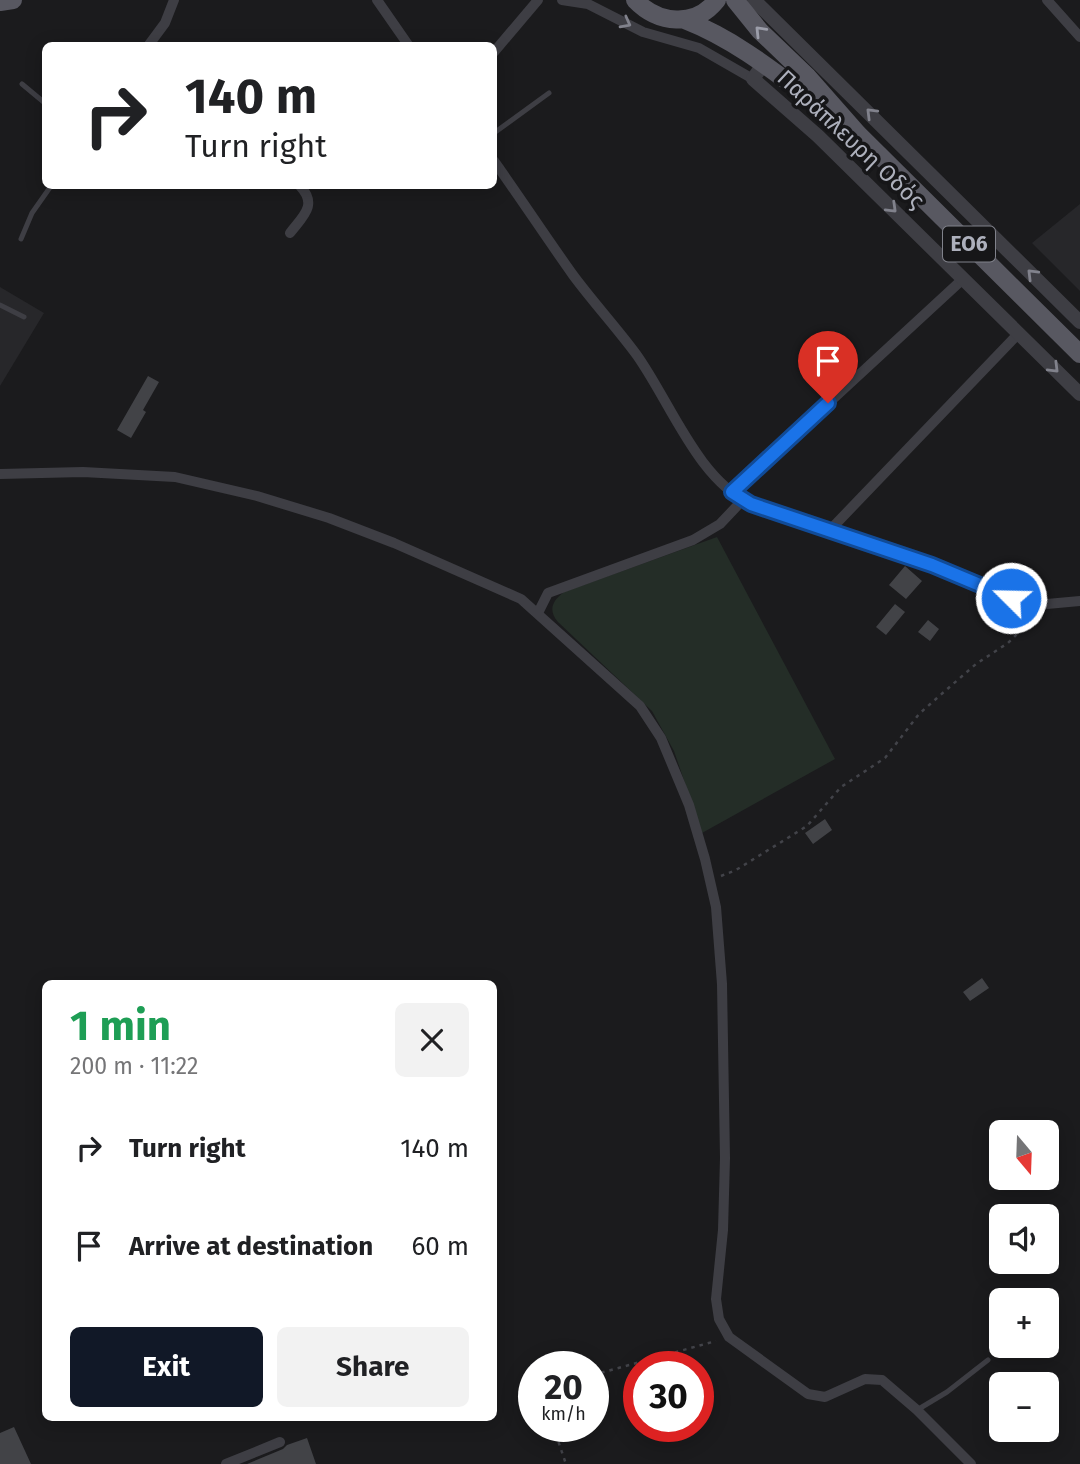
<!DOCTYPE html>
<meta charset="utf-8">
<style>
:root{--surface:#fff;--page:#f2f2f2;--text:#202124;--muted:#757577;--accent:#111827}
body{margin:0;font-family:"Fira Sans",sans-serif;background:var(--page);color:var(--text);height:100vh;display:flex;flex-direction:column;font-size:26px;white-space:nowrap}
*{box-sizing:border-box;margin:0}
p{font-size:23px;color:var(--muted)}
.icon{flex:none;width:38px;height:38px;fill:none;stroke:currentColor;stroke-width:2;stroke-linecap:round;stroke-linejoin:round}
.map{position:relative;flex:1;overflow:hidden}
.details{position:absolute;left:42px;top:980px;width:455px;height:441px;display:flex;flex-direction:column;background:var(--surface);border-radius:10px;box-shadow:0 4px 18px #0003}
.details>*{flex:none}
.banner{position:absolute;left:42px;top:42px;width:455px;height:147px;border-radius:10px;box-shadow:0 4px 18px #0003;background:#fff;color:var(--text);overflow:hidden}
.needle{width:46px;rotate:161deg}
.fabs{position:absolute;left:989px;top:1120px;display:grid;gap:14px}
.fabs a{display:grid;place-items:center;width:70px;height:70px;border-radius:10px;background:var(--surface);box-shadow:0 4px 18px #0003;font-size:35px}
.speed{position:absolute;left:518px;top:1351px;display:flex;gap:14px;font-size:35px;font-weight:700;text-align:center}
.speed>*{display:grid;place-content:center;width:91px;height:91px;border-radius:50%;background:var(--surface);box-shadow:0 4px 18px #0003;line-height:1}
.speed small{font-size:18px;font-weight:400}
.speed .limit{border:10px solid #d22;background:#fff;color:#111}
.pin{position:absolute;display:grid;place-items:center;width:60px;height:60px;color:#fff;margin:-72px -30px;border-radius:50% 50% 50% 0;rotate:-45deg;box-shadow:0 0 7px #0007}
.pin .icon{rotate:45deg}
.me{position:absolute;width:77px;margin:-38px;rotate:293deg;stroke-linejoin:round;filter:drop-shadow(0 0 5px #0008)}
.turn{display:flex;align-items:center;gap:24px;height:147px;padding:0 28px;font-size:32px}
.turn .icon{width:91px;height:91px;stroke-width:2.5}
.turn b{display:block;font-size:49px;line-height:60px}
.round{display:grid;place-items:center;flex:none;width:74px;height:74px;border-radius:10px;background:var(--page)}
.overview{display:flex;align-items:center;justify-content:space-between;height:119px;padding:0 28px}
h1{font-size:42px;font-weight:700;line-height:52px;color:#1e9e55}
.primary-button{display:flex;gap:14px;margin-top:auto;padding:14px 28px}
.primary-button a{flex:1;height:80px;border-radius:10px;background:var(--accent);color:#fff;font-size:28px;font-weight:700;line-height:80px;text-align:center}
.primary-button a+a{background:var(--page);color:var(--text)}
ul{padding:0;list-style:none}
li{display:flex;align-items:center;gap:21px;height:98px;padding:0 28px}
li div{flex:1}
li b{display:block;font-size:26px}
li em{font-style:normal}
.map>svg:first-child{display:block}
</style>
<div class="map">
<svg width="1080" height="1464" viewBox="0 0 1080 1464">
<rect width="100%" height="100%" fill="#1b1b1d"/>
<path fill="#27272a" d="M1080,204V291L1032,243Z
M0,287L44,313L0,386Z"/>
<path fill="#242d27" d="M717,537L835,759L702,833L674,751L652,711L558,622C548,610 552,601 564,592Z"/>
<path fill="#424347" d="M148,376L159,382L143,410L146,412L131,438L117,430Z
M905,566L922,581L906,599L889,585Z
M895,604L905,612L886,635L876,627Z
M928,620L939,629L930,641L918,632Z
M825,819L832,830L813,844L805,833Z
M982,978L989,988L970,1001L963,992Z
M14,1427L31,1464H0V1433Z
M307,1438L316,1464H247L283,1449L287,1445Z"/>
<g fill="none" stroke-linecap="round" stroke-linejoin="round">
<path stroke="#424349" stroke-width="2.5" stroke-dasharray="3.5 5" stroke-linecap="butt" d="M721,876L736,870L807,826L841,787L885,758L919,714L937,698L976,664L1008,643L1016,635L1025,613
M593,1375L716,1341
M553,1426L566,1464"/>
<path stroke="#3e3e44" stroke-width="5" d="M22,84L46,104
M494,133L549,93
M21,239L32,213L51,186
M0,305L24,317
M917,1410L947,1392L988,1360"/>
<path stroke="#3e3e44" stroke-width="10" d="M377,0L409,46
M562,0L588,4L643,32L699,48L753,79
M1047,0L1080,37
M148,46L165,23L174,0
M494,52L538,0
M494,161C521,199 546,237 573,275C593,302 616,327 636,354C670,401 697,479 751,504L932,565L1029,603L1047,604L1080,601
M290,233C303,216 318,205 300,186
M0,474L83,472L175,477L257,496L329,518L394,543L521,599L640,706L661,738L689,805L705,859L716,907L722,984L725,1158L723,1230L716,1299L719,1319L729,1337L808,1394L825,1397L865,1379L882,1380L917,1410L971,1464
M732,492L964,278
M830,530L1019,333
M538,613L548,593L693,540L720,524L737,506
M226,1464L280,1442"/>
<path stroke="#3e3e44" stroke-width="14" d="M754,0L1080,322
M764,63L753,79L818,136L1080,394"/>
<path stroke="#585861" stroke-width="18" d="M635,0C658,24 695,28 717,0
M735,0L760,31L807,76L858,134L1080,354
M0,2L13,0
M685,20C739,41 782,78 828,112"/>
</g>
<defs><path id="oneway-chevron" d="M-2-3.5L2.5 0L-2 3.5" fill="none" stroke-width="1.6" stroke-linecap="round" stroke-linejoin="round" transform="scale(1.75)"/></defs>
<g stroke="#81828c">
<use href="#oneway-chevron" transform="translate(626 23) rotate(28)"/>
<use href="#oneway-chevron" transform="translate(871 113) rotate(-135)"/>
<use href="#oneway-chevron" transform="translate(892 208) rotate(44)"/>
<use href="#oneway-chevron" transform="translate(1032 274) rotate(-135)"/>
<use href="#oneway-chevron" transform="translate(1054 368) rotate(45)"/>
</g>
<use stroke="#9c9eaa" href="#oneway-chevron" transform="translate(760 31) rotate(-134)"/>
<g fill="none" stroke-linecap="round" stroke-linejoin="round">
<defs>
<path id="route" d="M828,403L732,492L751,504L932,565L1011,598"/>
</defs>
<use href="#route" stroke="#114b97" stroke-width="18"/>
<use href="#route" stroke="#1a73e8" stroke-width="12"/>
</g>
<g text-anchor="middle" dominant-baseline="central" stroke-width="7" stroke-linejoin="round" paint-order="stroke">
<rect fill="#161618" stroke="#80828b" stroke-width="2" x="943" y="226.5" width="52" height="35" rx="5"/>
<g font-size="21" font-weight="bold" fill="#adb0bc">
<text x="969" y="244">ΕΟ6</text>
</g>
<g font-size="23" fill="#adb0bc" stroke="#161618">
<text transform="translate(851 139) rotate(43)">Παράπλευρη Οδός</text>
</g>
</g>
</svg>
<div class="fabs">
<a><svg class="needle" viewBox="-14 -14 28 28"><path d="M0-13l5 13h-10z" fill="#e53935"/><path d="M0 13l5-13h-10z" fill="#757577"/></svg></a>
<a><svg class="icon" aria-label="sound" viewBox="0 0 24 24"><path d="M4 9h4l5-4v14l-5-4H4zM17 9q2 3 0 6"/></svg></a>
<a>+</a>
<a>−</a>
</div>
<div class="speed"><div>20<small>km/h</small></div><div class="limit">30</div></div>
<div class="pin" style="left:828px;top:403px;background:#d93025"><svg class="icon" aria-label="arrive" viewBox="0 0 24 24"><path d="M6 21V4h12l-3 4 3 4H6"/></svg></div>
<svg class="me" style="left:1011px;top:598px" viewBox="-20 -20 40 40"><circle r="17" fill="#1a73e8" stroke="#fff" stroke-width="3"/><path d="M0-11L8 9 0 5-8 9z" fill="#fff"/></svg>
<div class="banner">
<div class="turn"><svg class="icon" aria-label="right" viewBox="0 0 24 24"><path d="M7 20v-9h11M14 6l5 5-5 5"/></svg><div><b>140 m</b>Turn right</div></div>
</div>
<section class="details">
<div class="overview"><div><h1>1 min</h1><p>200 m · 11:22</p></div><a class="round"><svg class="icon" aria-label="close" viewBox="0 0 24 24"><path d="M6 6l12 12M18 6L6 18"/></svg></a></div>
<ul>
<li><svg class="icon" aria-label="right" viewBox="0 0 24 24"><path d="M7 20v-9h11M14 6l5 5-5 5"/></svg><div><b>Turn right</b></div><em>140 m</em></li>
<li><svg class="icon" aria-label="arrive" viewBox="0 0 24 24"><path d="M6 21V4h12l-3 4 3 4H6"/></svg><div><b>Arrive at destination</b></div><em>60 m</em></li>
</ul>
<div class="primary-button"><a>Exit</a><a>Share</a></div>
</section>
</div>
